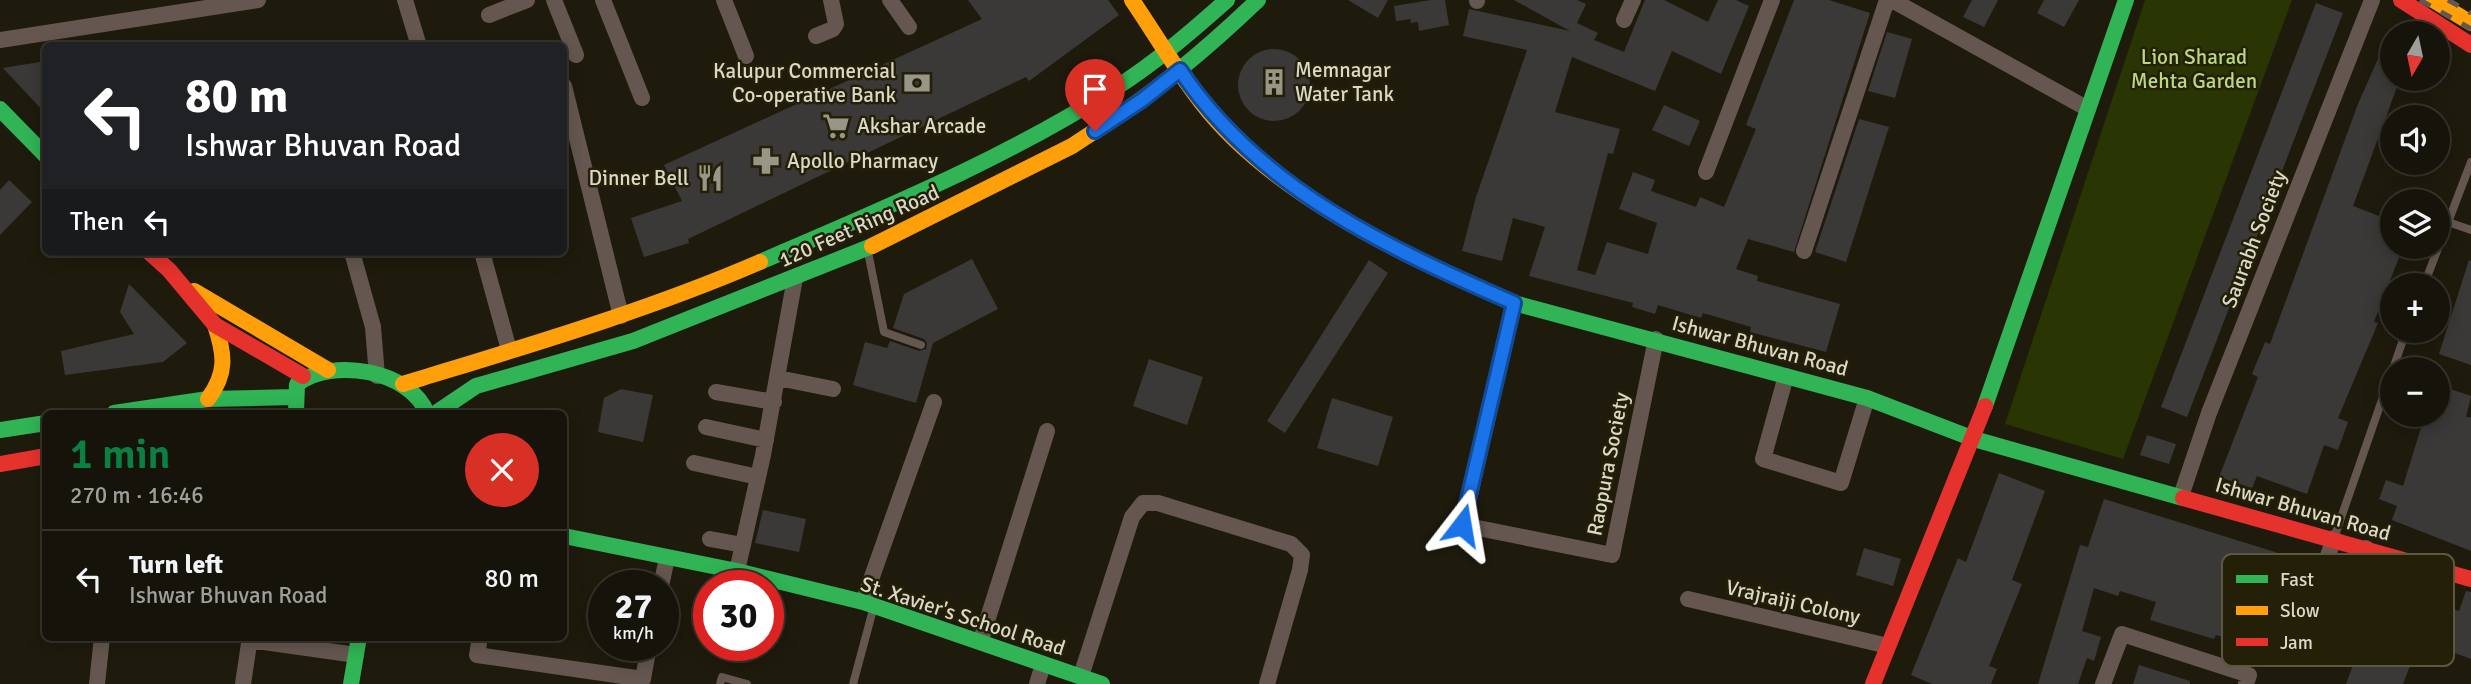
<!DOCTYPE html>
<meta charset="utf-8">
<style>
:root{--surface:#16140a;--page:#1f1d13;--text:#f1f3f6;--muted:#9e9e9c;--line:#35332b;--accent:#0b8043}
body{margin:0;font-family:Signika,sans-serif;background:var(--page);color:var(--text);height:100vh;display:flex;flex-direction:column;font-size:26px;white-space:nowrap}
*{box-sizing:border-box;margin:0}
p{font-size:23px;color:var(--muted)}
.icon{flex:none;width:38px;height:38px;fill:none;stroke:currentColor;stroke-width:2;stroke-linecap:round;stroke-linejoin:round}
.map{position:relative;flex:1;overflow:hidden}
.drawer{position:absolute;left:42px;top:410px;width:525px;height:231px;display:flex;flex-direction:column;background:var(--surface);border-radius:10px;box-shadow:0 4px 18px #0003,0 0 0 2px var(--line)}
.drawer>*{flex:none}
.guide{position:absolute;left:42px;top:42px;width:525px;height:214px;border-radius:10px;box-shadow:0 4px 18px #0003,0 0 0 2px var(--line);background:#202124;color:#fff;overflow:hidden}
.needle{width:46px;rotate:189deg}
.buttons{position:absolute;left:2380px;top:21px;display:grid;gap:14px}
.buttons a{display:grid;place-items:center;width:70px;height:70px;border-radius:50%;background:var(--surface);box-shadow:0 4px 18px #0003,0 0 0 2px var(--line);font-size:35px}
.speed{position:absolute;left:588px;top:570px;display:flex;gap:14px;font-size:35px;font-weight:700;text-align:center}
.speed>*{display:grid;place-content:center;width:91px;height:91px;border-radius:50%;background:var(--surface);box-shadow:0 4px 18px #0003,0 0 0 2px var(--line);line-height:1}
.speed small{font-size:18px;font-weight:400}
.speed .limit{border:10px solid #d22;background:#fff;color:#111}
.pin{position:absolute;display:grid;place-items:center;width:60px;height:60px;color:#fff;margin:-72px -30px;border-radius:50% 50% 50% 0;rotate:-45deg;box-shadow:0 0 7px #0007}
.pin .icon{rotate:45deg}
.me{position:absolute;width:77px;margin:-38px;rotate:14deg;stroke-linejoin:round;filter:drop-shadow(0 0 5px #0008)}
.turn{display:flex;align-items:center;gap:24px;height:147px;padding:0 28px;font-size:32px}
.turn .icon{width:91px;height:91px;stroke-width:2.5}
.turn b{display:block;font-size:49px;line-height:60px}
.then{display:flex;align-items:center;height:66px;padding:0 28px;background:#0003;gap:14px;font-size:26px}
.round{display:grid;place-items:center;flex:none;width:74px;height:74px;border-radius:37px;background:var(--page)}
.overview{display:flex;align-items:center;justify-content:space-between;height:119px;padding:0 28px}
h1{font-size:42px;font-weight:600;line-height:52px;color:var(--accent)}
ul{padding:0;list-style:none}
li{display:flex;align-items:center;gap:21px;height:98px;padding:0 28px;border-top:2px solid var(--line)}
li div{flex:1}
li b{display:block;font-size:26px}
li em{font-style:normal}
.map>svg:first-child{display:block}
</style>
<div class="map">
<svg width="2471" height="684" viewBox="0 0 2471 684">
<rect width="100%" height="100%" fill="#1e1b0d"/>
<path fill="#293503" d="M2145,0H2292L2123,459L2005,424Z"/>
<path fill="#3b3938" d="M968,0H1108L1119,15L1029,81L1026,77L688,239L689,243L644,257L631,218L682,201L664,165L982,19Z
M1348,0H1388L1378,18Z
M1431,0H1445L1449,25L1419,31L1418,22L1410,23L1411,19L1396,21L1394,6Z
M1514,0H1577L1586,4L1577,23L1598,33L1594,40L1624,52L1645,0H1664L1708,22L1718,0H1736L1749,6L1721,74L1672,51L1655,91L1572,57L1555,112L1620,129L1613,154L1608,153L1577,270L1595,275L1607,242L1648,254L1657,223L1619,209L1633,172L1655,180L1651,191L1696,207L1700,197L1724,207L1756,129L1746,125L1794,0H1829L1870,13L1794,252L1748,239L1736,269L1758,276L1757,281L1840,304L1826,352L1750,332L1751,327L1703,313L1701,318L1658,305L1655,314L1632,307L1633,303L1529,276L1545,227L1513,218L1502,261L1462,251L1476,197L1527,50L1463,36L1469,9L1570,31Z
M1972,0H1998L1984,27L1963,17Z
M2044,0H2079L2064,27L2037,13Z
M2316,3L2343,13L2187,417L2161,407Z
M1887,32L1912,39L1895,98L1868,91Z
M1238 85a36 36 0 1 1 72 0a36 36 0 1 1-72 0Z
M2381,52L2392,57V79H2400L2353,206L2392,221V247H2403L2374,322L2378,323L2338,418L2348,422L2338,450L2324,445L2307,494L2257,476L2252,488L2219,477L2258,377L2252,374L2265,342L2270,344L2358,104Z
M46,61V114L3,68Z
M1664,105L1700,121L1689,146L1652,130Z
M1859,119L1889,127L1846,262L1815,252Z
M9,180L32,202L0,235V190Z
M972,259L998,309L933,343L916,403L853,385L865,342L887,348L890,341L919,351L926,349L927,343L924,339L893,328L904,294Z
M1369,260L1388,273L1285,433L1267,421Z
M2469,260L2471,261V365L2439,354Z
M129,284L187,343L163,362L65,375L61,351L134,334L120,312Z
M1149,359L1203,377L1187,425L1133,406Z
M2438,385L2471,396L2466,417H2471V551L2392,520L2397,506L2379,499L2386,480L2403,486L2425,415H2438Z
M621,389L653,395L643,442L598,432L604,398Z
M1332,398L1393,417L1378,466L1317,448Z
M2147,435L2176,444L2169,464L2140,455Z
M1999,473L2045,491L2012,580L2022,584L1989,666L1997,669L1991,684H1932L1911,675L1958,558L1966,562Z
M2104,499L2314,564L2303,601L2311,614L2318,618L2310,645L2298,651L2290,642L2259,633L2255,646L2216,635L2214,639L2150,620L2156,602L2120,591L2118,596L2094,588L2082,631L2101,637L2094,661L2087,658L2078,684H2038L2080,545L2088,547Z
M763,510L806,519L799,552L755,543Z
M1864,548L1901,559L1893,586L1856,575Z
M2368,579L2459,611L2466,591L2471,592V659L2420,640L2403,684H2346L2372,614L2359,611Z
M2139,665L2190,681V684H2133Z"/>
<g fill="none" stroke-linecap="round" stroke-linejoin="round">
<path stroke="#655750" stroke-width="8" d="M2448,222L2471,230
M868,252L884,332L921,345
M2424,285L2471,162
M2393,369L2406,331
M2334,538L2392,371
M720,684L722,677L747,684
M853,684L874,606"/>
<path stroke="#655750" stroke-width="16" d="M405,0L419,46
M554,0L576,55
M603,0L642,98
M724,0L746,56
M890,0L909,27
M1892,0L2088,109
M1477,1V0
M489,15L527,0
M1624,20L1633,0
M816,36L833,29L836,24L831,0
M0,40L258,0
M564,86L621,316
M1706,172L1772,0
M1804,251L1887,0
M352,252L373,327L377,376
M482,252L509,350
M1514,303L1463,525L1612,555L1656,339
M1786,376L1763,459L1841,483L1867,398
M778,378L833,389
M716,392L774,402
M706,427L766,440
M694,463L758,477
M2181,496L2209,413L2372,0
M2334,538L2313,600L2319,607L2341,613L2349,609L2366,548
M710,539L743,545
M737,571L763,455L795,278
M661,586L667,558
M1688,599L1888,646
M863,602L934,402
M480,637L477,655L643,679L649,646
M250,640L356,655
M981,640L1047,431
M1081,676L1132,517L1143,503H1158L1291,544L1302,555L1300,570L1267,684
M97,684L102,637
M243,684L250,637
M1037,684L1043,665
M2103,684L2122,634L2249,675L2246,684"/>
<path stroke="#30b455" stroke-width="16" d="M0,109L46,156
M1107,123C1162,87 1211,45 1258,0
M760,262C880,210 1003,160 1114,89C1155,63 1191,32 1227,0
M1475,286L1514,303L1867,398L1974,439L2183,498
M1985,406L2126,0
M296,412L297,384C332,357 410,370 427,413
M114,413L208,399L294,397
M436,413L476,386L633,341L872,246
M0,430L46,423
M564,536L737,571L863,602L1102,684
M351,684L359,637"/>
<path stroke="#ff9f0a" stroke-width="16" d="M1132,0C1155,34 1176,70 1201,102C1263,183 1383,246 1475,286
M2433,0L2471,23
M872,246L1072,146L1107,123
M194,291L328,370
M403,384C523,347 644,312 760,262
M208,399C227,373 225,355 215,325"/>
<path stroke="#e5322d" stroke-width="16" d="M2401,0L2471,45
M149,252L169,270L215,325L303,376
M0,464L46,456
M2183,498L2471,579
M1873,684L1985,406"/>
<path stroke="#615951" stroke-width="5" stroke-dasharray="12 12" stroke-linecap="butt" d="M2420,0L2471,29
M2448,0L2471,13"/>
</g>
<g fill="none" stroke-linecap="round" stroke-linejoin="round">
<defs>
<path id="route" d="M1095,131L1142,100L1180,70C1259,189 1388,248 1514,303L1462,525"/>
</defs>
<use href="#route" stroke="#114b97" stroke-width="18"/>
<use href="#route" stroke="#1a73e8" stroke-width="12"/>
</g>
<defs>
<symbol id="building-bare" viewBox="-9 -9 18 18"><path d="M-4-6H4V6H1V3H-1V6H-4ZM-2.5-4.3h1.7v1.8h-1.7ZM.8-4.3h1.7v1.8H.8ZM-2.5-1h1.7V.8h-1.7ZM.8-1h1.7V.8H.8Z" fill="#989687" stroke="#242007" stroke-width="2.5" paint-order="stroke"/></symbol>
<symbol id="bank-bare" viewBox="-9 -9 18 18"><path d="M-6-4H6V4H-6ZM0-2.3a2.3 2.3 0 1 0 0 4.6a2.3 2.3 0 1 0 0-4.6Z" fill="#989687" stroke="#242007" stroke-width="2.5" paint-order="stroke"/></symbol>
<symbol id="supermarket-bare" viewBox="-9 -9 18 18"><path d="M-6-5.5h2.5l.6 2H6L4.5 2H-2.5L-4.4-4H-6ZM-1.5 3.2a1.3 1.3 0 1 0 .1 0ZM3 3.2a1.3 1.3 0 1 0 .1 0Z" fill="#989687" stroke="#242007" stroke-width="2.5" paint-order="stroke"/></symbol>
<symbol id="pharmacy-bare" viewBox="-9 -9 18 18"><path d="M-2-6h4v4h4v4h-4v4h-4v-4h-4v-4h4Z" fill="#989687" stroke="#242007" stroke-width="2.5" paint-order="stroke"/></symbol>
<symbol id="restaurant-bare" viewBox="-9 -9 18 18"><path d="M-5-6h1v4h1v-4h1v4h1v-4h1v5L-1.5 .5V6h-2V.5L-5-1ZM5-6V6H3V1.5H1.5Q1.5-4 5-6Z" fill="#989687" stroke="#242007" stroke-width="2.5" paint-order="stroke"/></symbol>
</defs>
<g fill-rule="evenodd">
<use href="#building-bare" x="1255" y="63" width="38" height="38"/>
<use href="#bank-bare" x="898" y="64" width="38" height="38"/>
<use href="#supermarket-bare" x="817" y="107" width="38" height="38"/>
<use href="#pharmacy-bare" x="747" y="142" width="38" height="38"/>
<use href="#restaurant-bare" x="691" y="159" width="38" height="38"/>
</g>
<g text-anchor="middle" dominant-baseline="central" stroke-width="5" stroke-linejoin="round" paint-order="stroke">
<g font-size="21" fill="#bad880" stroke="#242007">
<text x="2194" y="57">Lion Sharad<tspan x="2194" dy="24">Mehta Garden</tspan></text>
</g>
<g font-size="21" fill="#dad8c9" stroke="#242007" text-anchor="start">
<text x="1295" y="70">Memnagar<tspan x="1295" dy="24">Water Tank</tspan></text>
<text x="896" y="71" text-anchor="end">Kalupur Commercial<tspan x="896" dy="24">Co-operative Bank</tspan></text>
<text x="857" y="126">Akshar Arcade</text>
<text x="787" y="161">Apollo Pharmacy</text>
<text x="689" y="178" text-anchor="end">Dinner Bell</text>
</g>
<g font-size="21" fill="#dad8c9" stroke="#242007">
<text transform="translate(859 226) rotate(-24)">120 Feet Ring Road</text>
<text transform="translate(2254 239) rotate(-69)">Saurabh Society</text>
<text transform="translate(1760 346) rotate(15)">Ishwar Bhuvan Road</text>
<text transform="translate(1608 464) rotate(-79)">Raopura Society</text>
<text transform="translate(2303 509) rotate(16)">Ishwar Bhuvan Road</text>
<text transform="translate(1793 602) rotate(13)">Vrajraiji Colony</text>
<text transform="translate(963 616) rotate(18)">St. Xavier's School Road</text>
</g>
</g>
<rect x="2222" y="554" width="232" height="112" rx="10" fill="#242007" stroke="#5b5741" stroke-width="2"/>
<rect x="2236" y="575" width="32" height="8" fill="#30b455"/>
<rect x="2236" y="606" width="32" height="9" fill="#ff9f0a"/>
<rect x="2236" y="638" width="32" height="8" fill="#e5322d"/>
<g font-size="19" fill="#dad8c9">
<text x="2280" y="586">Fast</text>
<text x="2280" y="617">Slow</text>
<text x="2280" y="649">Jam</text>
</g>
</svg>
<div class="buttons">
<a><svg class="needle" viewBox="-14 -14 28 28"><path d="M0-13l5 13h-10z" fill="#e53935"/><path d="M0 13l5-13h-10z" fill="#9e9e9c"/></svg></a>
<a><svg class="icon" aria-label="sound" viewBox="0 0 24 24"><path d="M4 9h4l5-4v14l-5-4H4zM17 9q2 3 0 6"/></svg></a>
<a><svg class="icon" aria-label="layers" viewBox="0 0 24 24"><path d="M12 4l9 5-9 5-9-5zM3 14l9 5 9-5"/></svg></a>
<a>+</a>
<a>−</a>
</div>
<div class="speed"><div>27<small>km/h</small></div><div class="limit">30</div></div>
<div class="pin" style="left:1095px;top:131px;background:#d93025"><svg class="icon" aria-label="arrive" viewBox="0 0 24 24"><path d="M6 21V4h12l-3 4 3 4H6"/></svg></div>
<svg class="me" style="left:1462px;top:525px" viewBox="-20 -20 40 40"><path d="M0-17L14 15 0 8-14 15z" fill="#1a73e8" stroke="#fff" stroke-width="4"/></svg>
<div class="guide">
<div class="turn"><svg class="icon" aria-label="left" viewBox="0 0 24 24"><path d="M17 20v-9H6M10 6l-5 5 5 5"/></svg><div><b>80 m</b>Ishwar Bhuvan Road</div></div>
<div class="then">Then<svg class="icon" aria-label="left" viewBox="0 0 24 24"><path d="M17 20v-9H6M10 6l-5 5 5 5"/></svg></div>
</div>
<section class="drawer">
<div class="overview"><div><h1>1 min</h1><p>270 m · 16:46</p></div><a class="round" style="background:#d93025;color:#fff"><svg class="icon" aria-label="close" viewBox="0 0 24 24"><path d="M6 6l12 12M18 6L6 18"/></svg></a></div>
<ul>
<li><svg class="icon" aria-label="left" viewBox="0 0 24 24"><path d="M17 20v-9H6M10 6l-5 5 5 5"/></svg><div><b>Turn left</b><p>Ishwar Bhuvan Road</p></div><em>80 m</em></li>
</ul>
</section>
</div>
